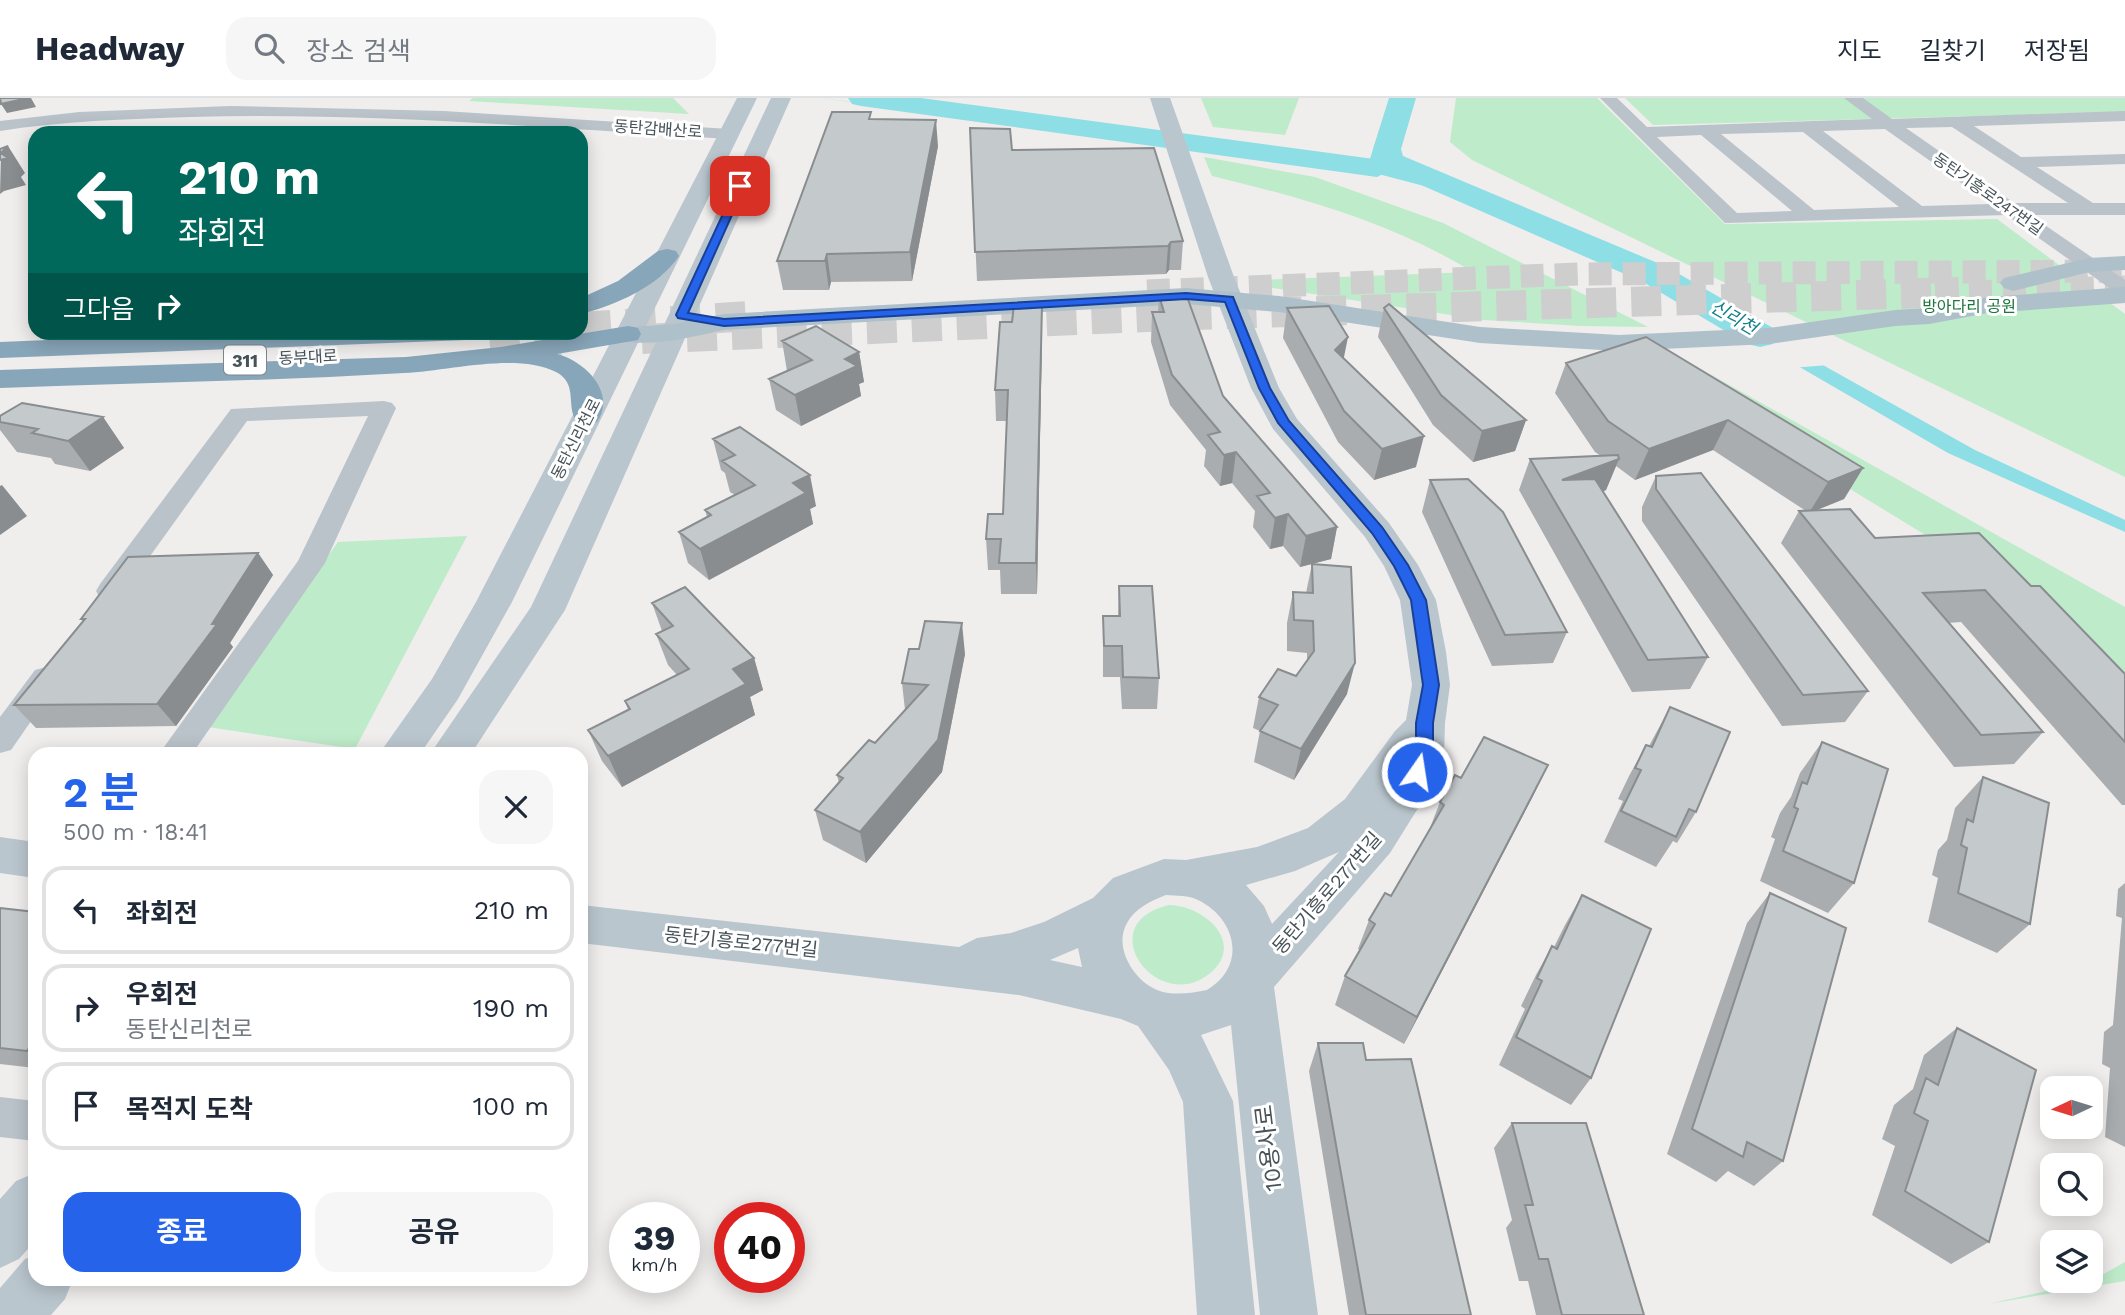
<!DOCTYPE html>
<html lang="ko">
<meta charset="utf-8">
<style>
:root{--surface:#fff;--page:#f6f6f7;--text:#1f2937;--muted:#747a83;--line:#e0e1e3;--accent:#2563eb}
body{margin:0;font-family:"Work Sans","Noto Sans KR",sans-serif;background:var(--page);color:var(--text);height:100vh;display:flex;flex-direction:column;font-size:26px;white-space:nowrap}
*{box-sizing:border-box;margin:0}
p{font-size:23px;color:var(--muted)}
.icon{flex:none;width:38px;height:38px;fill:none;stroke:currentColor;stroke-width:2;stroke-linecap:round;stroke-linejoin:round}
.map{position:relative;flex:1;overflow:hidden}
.drawer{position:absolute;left:28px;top:649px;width:560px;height:539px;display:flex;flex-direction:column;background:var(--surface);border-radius:21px;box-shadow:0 4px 18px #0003}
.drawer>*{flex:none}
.top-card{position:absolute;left:28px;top:28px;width:560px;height:214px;border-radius:21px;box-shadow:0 4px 18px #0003;background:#00695c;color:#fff;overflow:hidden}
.needle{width:46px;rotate:266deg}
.tools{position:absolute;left:2040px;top:978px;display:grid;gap:14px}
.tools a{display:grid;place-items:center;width:63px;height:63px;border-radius:14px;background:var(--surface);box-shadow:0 4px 18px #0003;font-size:35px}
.speed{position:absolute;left:609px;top:1104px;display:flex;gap:14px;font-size:35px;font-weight:700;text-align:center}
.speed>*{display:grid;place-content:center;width:91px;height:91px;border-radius:50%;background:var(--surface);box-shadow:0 4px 18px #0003;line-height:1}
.speed small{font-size:18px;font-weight:400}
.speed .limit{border:10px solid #d22;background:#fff;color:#111}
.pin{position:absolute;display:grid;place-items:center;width:60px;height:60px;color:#fff;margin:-30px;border-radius:14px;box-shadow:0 4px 10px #0006}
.me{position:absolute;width:77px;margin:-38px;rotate:13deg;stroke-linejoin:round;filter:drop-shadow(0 0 5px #0008)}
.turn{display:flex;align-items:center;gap:24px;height:147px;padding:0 35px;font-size:32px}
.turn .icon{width:91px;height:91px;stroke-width:2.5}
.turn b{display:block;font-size:49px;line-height:60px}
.then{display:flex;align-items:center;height:66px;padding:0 35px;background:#0003;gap:14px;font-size:26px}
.round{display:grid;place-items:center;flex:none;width:74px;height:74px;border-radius:21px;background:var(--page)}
.headline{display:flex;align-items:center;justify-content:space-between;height:119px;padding:0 35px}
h1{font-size:42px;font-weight:700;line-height:52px;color:var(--accent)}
.cta{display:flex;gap:14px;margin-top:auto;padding:14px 35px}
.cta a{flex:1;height:80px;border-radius:21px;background:var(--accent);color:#fff;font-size:28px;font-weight:700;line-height:80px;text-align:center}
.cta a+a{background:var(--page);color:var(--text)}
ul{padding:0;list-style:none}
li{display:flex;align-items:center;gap:21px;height:88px;margin:0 14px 10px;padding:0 21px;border:4px solid var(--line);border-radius:21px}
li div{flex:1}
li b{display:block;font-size:26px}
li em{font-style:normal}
header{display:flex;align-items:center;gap:42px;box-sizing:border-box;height:98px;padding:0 35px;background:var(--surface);border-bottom:2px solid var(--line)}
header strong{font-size:33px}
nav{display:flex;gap:38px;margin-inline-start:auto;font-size:24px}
.search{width:490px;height:63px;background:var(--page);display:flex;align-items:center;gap:18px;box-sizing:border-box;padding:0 24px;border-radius:21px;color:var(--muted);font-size:26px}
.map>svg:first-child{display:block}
</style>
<header>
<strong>Headway</strong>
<div class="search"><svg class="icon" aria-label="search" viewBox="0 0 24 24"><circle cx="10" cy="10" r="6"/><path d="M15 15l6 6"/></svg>장소 검색</div>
<nav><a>지도</a><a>길찾기</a><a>저장됨</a></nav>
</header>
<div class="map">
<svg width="2125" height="1217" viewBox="0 0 2125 1217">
<rect width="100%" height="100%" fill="#f0eded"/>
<path fill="#beebc9" d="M473,0H673L689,16L469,3Z
M1201,0H1299L1285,37L1213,29Z
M1456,0H1597L1725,126L1997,121L2125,216V379L1472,62L1450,44Z
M1625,0H2125V14L1653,27Z
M1204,59L1315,79L1443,125L1648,229L1581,228L1484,222L1267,189L1254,182L1473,174C1392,125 1304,100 1212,78Z
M1683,261L2125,509V581L2022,496L1639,262Z
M467,438L355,651L208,629L338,444Z
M1169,807C1207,808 1246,847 1209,876C1158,917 1089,826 1169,807Z
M2125,1164V1183L1988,1206L2091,1183Z"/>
<path fill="#8edee5" d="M821,0L1167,43V46Z
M1389,0H1404L1397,18L1383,31L1382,66L1457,88L1726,213L1975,352L2125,422V434L1948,355L1646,180L1455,96L1359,71L1184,47L1348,65L1369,64Z"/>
<path fill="#f0eded" d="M1733,213L1828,267L1792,270L1696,216Z"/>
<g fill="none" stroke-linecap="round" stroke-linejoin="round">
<path fill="#8edee5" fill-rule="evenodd" d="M848,0H921L1374,61L1373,51L1390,0H1416L1401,51L1403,58L1667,169L1773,230L1778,238L1773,246L1760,249L1747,246L1643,184L1389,73L1377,79L861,8L852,6Z"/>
<path stroke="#cececf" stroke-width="23" stroke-dasharray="23 11" stroke-linecap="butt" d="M1147,193L1578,176L2125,173"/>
<path stroke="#cececf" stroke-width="30" stroke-dasharray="30 15" stroke-linecap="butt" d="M581,229L749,218"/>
<path stroke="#cececf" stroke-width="23" stroke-dasharray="23 11" stroke-linecap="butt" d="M1901,196L2125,189"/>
<path stroke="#cececf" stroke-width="30" stroke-dasharray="30 15" stroke-linecap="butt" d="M642,241L1192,217L1959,194
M490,249L561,245"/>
<path fill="#b9c3c9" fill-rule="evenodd" d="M1600,0H1617L1647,29L1872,21L1844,0H1863L1892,21L2125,13V23L1974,28L2021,59L2125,56V66L2037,69L2093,105H2125V117H2030L2125,182V198L2118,196L2006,117L1725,125ZM1952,29L2068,105H2014L1906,30ZM1885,31L1991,106L1922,108L1823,33ZM1803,34L1899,109L1814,112L1721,36ZM1701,37L1792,113L1737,115L1657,39Z
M230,8L444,13L729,31L738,36L729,41C550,30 370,14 190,19C126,21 63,23 0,33V23L79,14Z
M384,303L392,305L396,310L325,465L192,656H159L298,463L368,318L247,323L120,500L110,502L100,500L96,493L100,486L231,311Z
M46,569L57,572L61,580L11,652L0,655V619L35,572Z
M0,999L35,1003V1043L0,1039Z"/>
<path fill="#bac6ce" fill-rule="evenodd" d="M737,0H757L512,504L458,601L420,656H379L432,581L476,504Z
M771,0H791L565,512L471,656H430L531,509Z
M1150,0H1170L1234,179L1279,290L1297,321L1389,425L1418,467L1436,502L1446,554L1450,587L1445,625L1444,657L1430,691L1390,755L1274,889L1318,1217H1260L1231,927L1201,937L1233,1003L1255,1217H1197L1183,1004L1169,972L1138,928L1121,921L1019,897L581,845V807L959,849L977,840L1011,835L1044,824L1093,800L1113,780L1164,761L1186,762L1257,749L1308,730L1345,701L1395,633L1406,622L1412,587L1400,502L1384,468L1365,439L1273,331L1251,290L1208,179ZM1339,754L1272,826L1264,808L1246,787L1295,773ZM1166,797C1176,798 1189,797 1198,802C1237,821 1247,868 1207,892C1194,895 1176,897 1163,894C1137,888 1112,851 1127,825C1135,810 1151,803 1166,797ZM1078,850L1082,869L1050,862Z
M0,739L35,744V780L0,775Z
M35,1075V1143L19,1161L0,1170V1101L16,1083Z
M35,1157V1181H73L65,1201L51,1217H0V1190L25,1161Z"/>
<path fill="#aec0ca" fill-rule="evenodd" d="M2125,158V172L2089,174L2013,193L2004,190L2000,185L2004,180L2089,160Z
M2125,189V205L1988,215L1929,226L1895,228L1769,246L1619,253L1480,245L1279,214L1186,206L724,232C691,239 652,250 618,242L615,236L618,230L674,226L724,216L1186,190L1279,198L1480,229L1619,237L1769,230L1895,212L1929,210L1988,199Z"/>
<path fill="#88a6b9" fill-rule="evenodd" d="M667,151L676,153L679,158C658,189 616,207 581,216V200L618,183L658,153Z
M628,228L638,230L641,236L638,242L557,256C585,263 617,295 597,324L587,327L577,324C565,308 579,286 556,274C517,254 448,273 404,275C270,283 135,285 0,290V272L406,259L501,249Z
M242,234H479L476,240L466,242L0,260V244Z"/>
</g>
<path fill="#a9adaf" d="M871,21L938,48L912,183L831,184L829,192H783L777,163Z
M970,30L1183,143L1181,172H1169L1166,176L977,183Z
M1159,198L1223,298L1337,429L1331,461L1300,469L1283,448L1270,451L1253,429L1255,413L1232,385L1220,388L1204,368L1206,352L1170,307L1151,244L1152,214H1158Z
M1287,210L1344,261L1416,369L1374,382L1338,344L1283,240Z
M1384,210L1526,322L1515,353L1473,364L1433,327L1378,239Z
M1042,237L1037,496H1001L1000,472H988L986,441L1003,416L1007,323H996L995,292Z
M782,243L859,254L864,284L859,286L861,298L801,328L776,312L769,281L787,273Z
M1566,265L1863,370L1844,401L1815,413L1875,440L2031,488L2125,576V707H2122L1961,524L1948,525L2043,634L2014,666L1954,669L1781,445L1799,413H1806L1713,352L1635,382L1616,368L1606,392L1603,394L1708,559L1690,591L1632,594L1519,392L1530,361L1601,358L1595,354L1555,295Z
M0,318L103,319L124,350L90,373L55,366L51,360L17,354L0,332Z
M713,341L816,408L810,411L813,426L709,482L688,465L679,434L707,419L705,412L735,397L730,394L725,375L721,372Z
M1656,378L1868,593L1845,624L1782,628L1642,423V409Z
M1430,382L1567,534L1553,565L1492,568L1422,414Z
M258,455L273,477L230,545L233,549L176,628L36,630L14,607L83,524L81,521Z
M1312,466L1347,596L1294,682L1254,664L1260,633L1253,630L1259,599L1296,578L1307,563V555L1287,553V525L1293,494L1306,495Z
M1119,488L1159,580L1157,611H1122L1120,579H1103V518H1118Z
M652,505L754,560L763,592L750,599L755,617L622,689L602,663L588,632L628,612L625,603L677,577L668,567L656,536L662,533Z
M919,551L965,556L942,674L866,765L823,742L815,712L839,685L837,677L875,645L905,612L902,585Z
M1670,609L1696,714L1677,745L1673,743L1656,769L1604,744L1623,703L1618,701L1629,678L1646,647L1649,648Z
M1822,644L1854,785L1828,815L1760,783L1775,741L1771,739L1780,715L1791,699L1800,675Z
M1548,667L1533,698L1404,946L1335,907L1345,878L1360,852L1358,851L1369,822L1391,798L1428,735L1440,704L1461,680Z
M1983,679L2030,826L1997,855L1928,824L1938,780L1932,777L1938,752L1947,742L1955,710Z
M2125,785V1049L2105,1039L2110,970L2102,966L2104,934L2113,927L2122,820L2116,818L2118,791Z
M1770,795L1783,1063L1754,1088L1728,1073L1716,1084L1667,1056L1747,825Z
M1582,797L1591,980L1571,1007L1499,967L1525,911L1521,908L1536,877L1552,848L1554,849L1565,827Z
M0,810L35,814V970L0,966Z
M1957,930L1989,1144L1951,1166L1872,1117L1895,1048L1882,1041L1894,1007L1913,991L1924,957Z
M1318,945L1366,962L1471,1217H1349L1309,973Z
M1512,1025L1644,1217H1536L1528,1183H1519L1506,1130L1512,1122L1494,1050Z"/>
<path fill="#898d8f" d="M28,0H31L36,9L7,15L1,6Z
M936,22L938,48L912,183L910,154Z
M8,48L25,75L21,79L26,87L4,93L0,96L1,55Z
M1171,144L1169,172L1166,176L1168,148Z
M827,156L831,184L829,192L825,163Z
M1042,207V237L1037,496L1036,465Z
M1348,239L1342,269L1335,252Z
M859,254L864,284L859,286L861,298L801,328L795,297L845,261Z
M103,319L124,350L90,373L68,343Z
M1526,322L1515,353L1473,364L1482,333Z
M1728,322L1713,352L1635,382L1649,351Z
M1424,338L1416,369L1374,382L1382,351Z
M1236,354L1232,385L1220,388L1224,357Z
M1619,361L1606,392L1559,410L1562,382Z
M1863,370L1844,401L1809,415L1828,384Z
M810,377L816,408L810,411L813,426L709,482L700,451L793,385Z
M2,387L27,418L0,437V388Z
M1288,416L1283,448L1270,451L1275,420Z
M1337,429L1331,461L1300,469L1306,438Z
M258,455L273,477L230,545L233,549L176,628L157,606L212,526Z
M962,525L965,556L942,674L866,765L860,734Z
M754,560L763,592L750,599L755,617L622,689L608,658L733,571Z
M1355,565L1347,596L1294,682L1301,651Z
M1548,667L1533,698L1404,946L1417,919Z
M35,942V959L27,953Z"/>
<path fill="#c4c9cc" stroke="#898d8f" stroke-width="2" d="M0,0H28L1,6Z
M832,14H871L869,21L936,22L910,154L827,156L825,163H777Z
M970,30L1010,31L1012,52L1154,50L1183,143L1171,144L1168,148L975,154Z
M8,48L1,55L8,60L0,62V51Z
M1186,196L1223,298L1337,429L1306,438L1288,416L1275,420L1257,398L1270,395L1236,354L1224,357L1208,337L1220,334L1172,277L1152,214H1164L1159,198Z
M1389,206L1526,322L1482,333L1441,297L1384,210Z
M1014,207H1042L1036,465H999L1001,441H986L988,416H1003L1008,292H995L1000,224H1012Z
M1329,208L1348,239L1335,252L1424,338L1382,351L1344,313L1287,210Z
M816,228L859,254L845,261L857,268L795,297L769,281L812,262L782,243Z
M1646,239L1863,370L1828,384L1728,322L1649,351L1608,323L1566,265Z
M22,305L103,319L68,343L32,335L38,331L0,324V318Z
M740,329L810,377L793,385L806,395L700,451L679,434L711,417L705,412L755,387L722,363L735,357L713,341Z
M1618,357L1619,361L1562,382L1595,381L1708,559L1648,562L1530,361Z
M1701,375L1868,593L1803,597L1656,391V378Z
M1468,381L1503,414L1567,534L1505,537L1430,382Z
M1850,411L1875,440L1979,435L2031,488H2040L2125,576V644L1985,492L1923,495L2043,634L1981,637L1799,413Z
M258,455L212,526H217L157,606L14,607L85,521H81L128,459Z
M1312,466L1351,469L1355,565L1301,651L1260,633L1278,607L1259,599L1278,571L1296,578L1314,553L1313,523L1294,522L1293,494L1313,495Z
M1119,488H1152L1159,580L1123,579L1122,548H1104L1103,518H1120Z
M685,489L754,560L733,571L746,586L608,658L588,632L630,611L625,603L689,571L656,536L673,528L652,505Z
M925,523L962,525L938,642L860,734L815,712L843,680L837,677L869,642L875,645L928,587L902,585L909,551H919Z
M1670,609L1730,634L1696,714L1689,711L1676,739L1621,713L1641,672L1635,670L1646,647L1652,649Z
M1484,639L1548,667L1417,919L1345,878L1375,826L1369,822L1385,795L1391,798L1444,707L1440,704L1455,677L1461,680Z
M1822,644L1888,671L1854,785L1783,753L1798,711L1794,709L1802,684L1807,686Z
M1983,679L2049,705L2030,826L1958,795L1967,750L1961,747L1967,721L1973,724Z
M1770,795L1846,830L1783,1063L1747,1044L1743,1059L1692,1031Z
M1582,797L1651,831L1591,980L1516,939L1542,883L1537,880L1552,848L1557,851Z
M0,810L35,814V942L27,953L0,950Z
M1957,930L2036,972L1989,1144L1905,1093L1928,1023L1914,1015L1926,980L1938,987Z
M1318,945H1363L1366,962L1411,961L1471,1217H1366Z
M1512,1025H1586L1644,1217H1562L1548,1161H1539L1525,1107H1533Z"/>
<path fill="#2563eb" stroke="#184099" stroke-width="2" d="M740,86L745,88L688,215L724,221L1186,195L1233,199L1270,290L1289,323L1382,429L1408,467L1426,502L1439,587L1433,625V657L1423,679H1411L1408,674L1416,657V625L1423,587L1411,502L1394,468L1372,435L1278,325L1259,290L1225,204L1186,201L724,228L678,220L676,217L736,88Z"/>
<g text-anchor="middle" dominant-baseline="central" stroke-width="6" stroke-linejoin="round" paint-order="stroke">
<g font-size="16" fill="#475359" stroke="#fff">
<text transform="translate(658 31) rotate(4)">동탄감배산로</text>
<text transform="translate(1988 96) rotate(35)">동탄기흥로247번길</text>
<text transform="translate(308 259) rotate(-3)">동부대로</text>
<text transform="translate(576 341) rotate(-63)">동탄신리천로</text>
</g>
<g font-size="16" fill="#1d753d" stroke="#fff">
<text x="1969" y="208">방아다리 공원</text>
</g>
<g font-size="18" font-style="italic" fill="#157f88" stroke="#fff">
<text transform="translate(1734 219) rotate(30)">신리천</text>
</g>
<rect fill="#fff" stroke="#7e878b" stroke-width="2" x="224" y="247.5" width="42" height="29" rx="5"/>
<g font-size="18" font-weight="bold" fill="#475359">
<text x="245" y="262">311</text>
</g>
<g font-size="19" fill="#475359" stroke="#fff">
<text transform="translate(1327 795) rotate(-49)">동탄기흥로277번길</text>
<text transform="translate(741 844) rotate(6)">동탄기흥로277번길</text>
</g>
<g font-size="23" fill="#475359" stroke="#fff">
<text transform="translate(1269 1050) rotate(-97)">10용사로</text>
</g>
</g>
</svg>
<div class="tools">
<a><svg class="needle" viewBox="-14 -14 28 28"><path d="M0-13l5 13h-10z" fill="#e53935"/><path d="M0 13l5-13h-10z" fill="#747a83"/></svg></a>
<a><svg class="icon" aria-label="search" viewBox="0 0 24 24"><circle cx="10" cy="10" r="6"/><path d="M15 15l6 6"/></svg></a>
<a><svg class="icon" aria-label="layers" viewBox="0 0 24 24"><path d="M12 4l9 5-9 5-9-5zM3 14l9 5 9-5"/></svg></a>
</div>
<div class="speed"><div>39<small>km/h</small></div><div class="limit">40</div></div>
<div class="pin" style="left:740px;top:88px;background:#d93025"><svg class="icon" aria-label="arrive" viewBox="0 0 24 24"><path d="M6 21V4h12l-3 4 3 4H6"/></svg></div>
<svg class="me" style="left:1417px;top:674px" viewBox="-20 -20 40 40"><circle r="17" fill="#2563eb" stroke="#fff" stroke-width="3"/><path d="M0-11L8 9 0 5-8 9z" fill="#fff"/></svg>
<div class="top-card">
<div class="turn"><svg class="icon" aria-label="left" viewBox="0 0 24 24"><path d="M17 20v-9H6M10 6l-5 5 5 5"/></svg><div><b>210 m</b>좌회전</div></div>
<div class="then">그다음<svg class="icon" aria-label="right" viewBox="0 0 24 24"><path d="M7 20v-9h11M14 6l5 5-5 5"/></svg></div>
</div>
<section class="drawer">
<div class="headline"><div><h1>2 분</h1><p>500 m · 18:41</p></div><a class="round"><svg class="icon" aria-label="close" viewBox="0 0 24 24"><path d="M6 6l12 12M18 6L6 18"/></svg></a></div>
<ul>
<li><svg class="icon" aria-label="left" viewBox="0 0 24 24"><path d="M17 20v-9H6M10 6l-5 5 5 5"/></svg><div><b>좌회전</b></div><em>210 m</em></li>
<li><svg class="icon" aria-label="right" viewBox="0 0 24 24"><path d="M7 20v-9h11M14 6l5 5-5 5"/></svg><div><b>우회전</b><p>동탄신리천로</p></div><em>190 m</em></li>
<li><svg class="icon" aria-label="arrive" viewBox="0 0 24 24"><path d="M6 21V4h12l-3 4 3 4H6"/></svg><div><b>목적지 도착</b></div><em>100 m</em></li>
</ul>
<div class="cta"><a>종료</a><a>공유</a></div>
</section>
</div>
